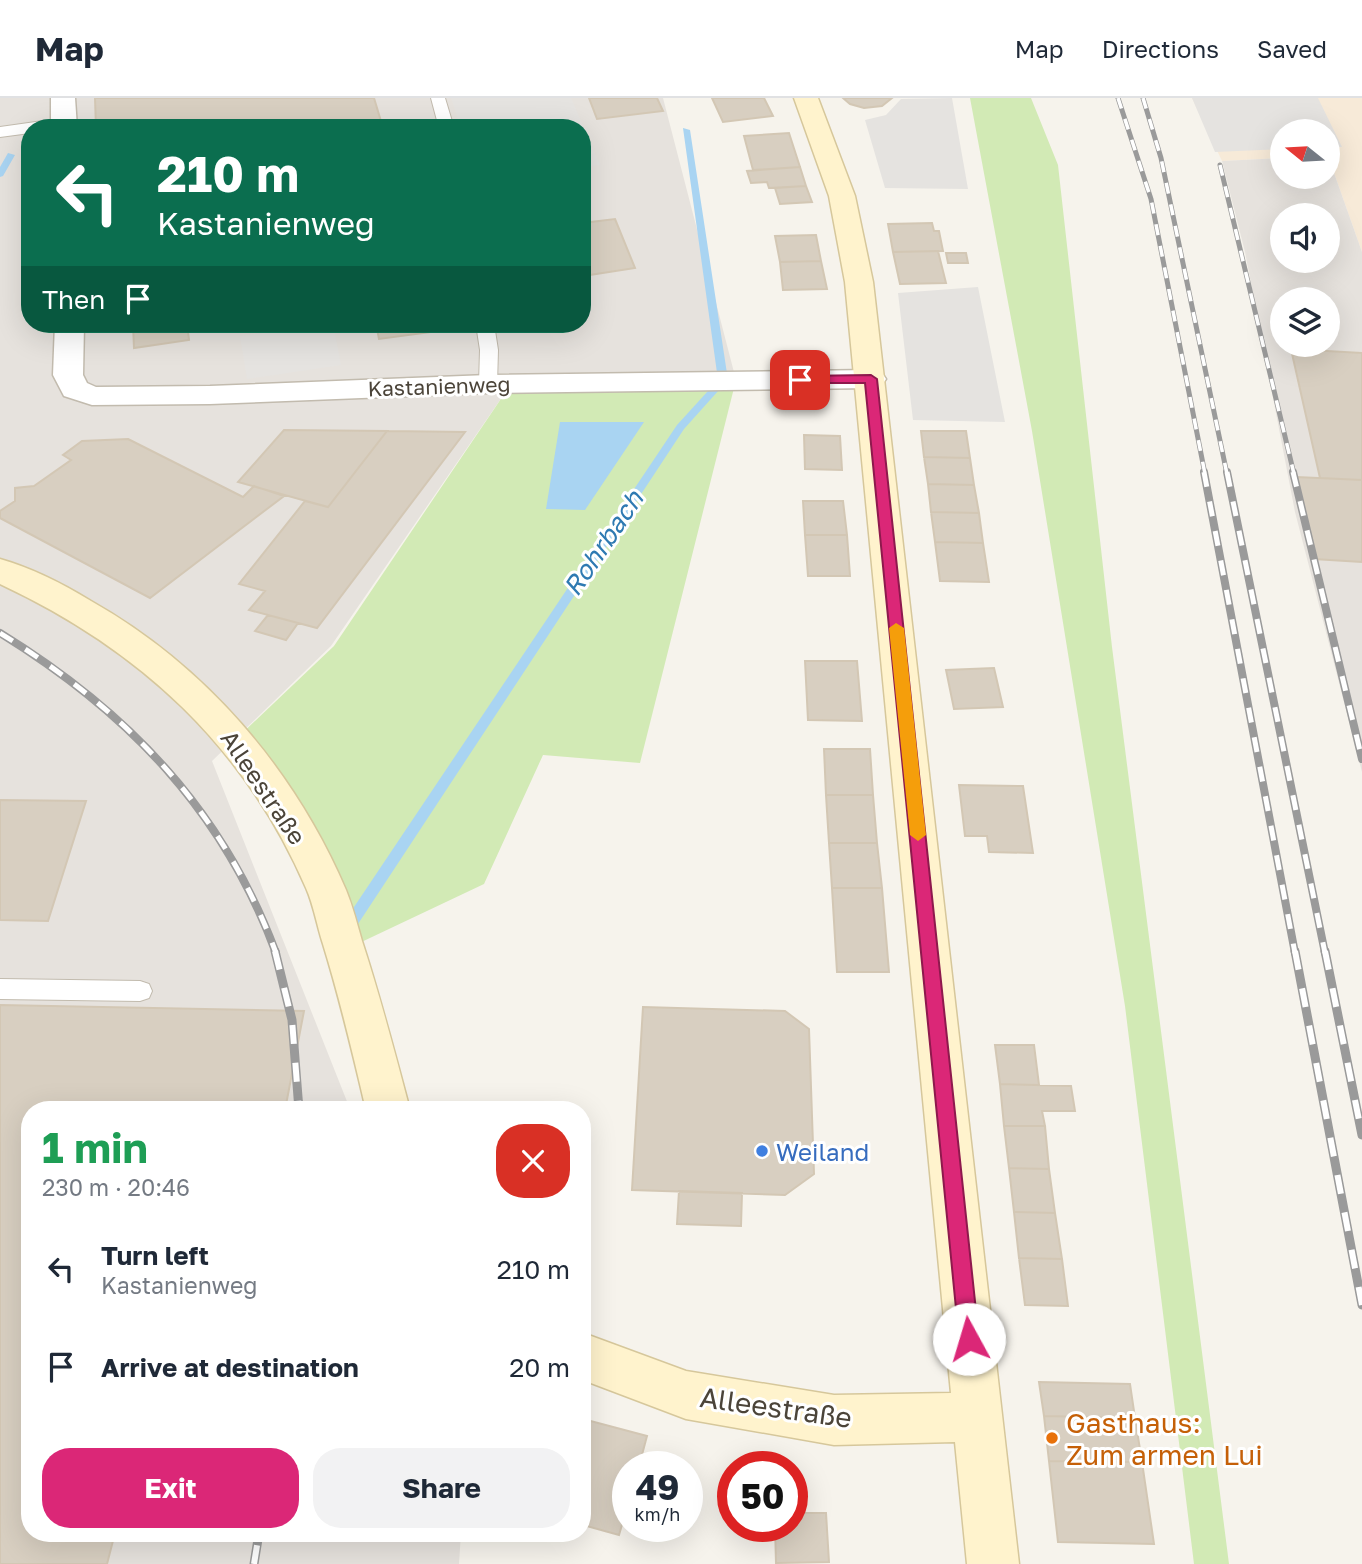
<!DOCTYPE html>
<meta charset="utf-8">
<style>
:root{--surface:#fff;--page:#f2f2f3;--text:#1f2937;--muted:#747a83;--line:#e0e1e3;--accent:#db2777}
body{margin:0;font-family:"Golos Text",sans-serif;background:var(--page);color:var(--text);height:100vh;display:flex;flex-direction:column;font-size:26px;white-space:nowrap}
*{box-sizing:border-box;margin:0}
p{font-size:23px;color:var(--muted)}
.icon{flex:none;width:38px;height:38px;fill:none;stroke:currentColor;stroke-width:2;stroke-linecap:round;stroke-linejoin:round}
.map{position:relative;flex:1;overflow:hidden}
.drawer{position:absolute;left:21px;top:1003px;width:570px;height:441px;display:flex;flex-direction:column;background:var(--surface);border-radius:28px;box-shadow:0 7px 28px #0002}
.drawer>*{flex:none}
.hud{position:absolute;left:21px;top:21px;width:570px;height:214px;border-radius:28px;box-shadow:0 7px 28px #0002;background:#0b6e4f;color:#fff;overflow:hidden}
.needle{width:46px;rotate:288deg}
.fabs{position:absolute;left:1270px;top:21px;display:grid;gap:14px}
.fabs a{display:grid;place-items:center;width:70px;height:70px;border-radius:50%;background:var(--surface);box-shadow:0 7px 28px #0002;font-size:35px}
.speed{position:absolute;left:612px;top:1353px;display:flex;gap:14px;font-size:35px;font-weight:700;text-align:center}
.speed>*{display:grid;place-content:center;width:91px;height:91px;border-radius:50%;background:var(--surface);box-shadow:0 7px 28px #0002;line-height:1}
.speed small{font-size:18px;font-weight:400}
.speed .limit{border:10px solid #d22;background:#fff;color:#111}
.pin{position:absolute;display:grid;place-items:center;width:60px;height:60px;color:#fff;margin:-30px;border-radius:14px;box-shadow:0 4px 10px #0006}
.me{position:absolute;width:77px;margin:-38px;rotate:354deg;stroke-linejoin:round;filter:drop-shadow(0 0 5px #0008)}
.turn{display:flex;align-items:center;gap:24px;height:147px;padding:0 21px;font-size:32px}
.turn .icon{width:91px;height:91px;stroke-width:2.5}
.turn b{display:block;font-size:49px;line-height:60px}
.then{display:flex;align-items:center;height:66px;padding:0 21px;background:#0003;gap:14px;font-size:26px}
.round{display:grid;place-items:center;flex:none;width:74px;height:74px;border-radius:28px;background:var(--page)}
.overview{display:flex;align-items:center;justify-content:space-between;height:119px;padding:0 21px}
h1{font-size:42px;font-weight:700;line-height:52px;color:#1e9e55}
.cta{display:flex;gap:14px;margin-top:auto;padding:14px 21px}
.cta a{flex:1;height:80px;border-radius:28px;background:var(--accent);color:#fff;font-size:28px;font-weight:700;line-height:80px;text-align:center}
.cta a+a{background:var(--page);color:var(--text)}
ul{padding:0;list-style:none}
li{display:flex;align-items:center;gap:21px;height:98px;padding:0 21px}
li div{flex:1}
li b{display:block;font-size:26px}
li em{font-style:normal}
header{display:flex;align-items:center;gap:42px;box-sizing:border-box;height:98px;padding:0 35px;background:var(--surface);border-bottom:2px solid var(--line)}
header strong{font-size:33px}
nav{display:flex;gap:38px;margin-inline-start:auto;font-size:24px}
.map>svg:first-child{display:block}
</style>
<header>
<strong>Map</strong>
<nav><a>Map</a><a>Directions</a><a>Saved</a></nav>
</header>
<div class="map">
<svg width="1362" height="1466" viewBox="0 0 1362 1466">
<rect width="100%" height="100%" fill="#f6f3ec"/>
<path fill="#f7ead8" d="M1192,0H1362V154L1328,58V33H1283V60L1222,63Z"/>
<path fill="#e6e2dd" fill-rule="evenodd" d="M0,0H663L736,282L511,286L331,548L212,663L350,1011L30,1012V1435H461L459,1466H0ZM30,30H583V226H30Z
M1328,58L1362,154V674L1295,414L1245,154L1222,63L1283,60V79H1328ZM1283,117H1328V163H1283ZM1283,201H1328V247H1283Z"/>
<path fill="#d2eab5" d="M970,0H1031L1058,67L1112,549L1229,1466H1194L1125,908L1032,333Z
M736,282L640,665L543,657L484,786L353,848L237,640L334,548L511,286Z"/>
<path fill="#e5e3e0" d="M451,0H571L600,67L583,69V30H461Z
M952,0L968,91L885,90L865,22L886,17L901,1Z
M1192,0H1318L1342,49H1328V33H1283V51L1215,54Z
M978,189L1005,324L913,322L898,195Z
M333,226L341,267L247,281L240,238Z"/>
<path fill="#a9d4f2" d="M560,324H644L585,412L546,411Z"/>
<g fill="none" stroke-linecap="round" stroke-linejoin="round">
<path fill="#a9d4f2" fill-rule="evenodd" d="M683,30L690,32L728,282L684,331L356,829H346L345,825L346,821L677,327L718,282Z
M8,55L15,57L3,78L0,79V69Z"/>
</g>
<path fill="#d8cfc1" stroke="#d3c7b4" stroke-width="2" d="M95,0H374L383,30H96Z
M589,0H657L663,13L597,21Z
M712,0H764L773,18L723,24Z
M843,0H892L882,8L864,10L850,6Z
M789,35L800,69L753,72L744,38Z
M800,69L806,88L769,90L767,84L751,85L747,73Z
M806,88L812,104L780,106L775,90Z
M615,121L635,170L583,178V125Z
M932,125L934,133H939L943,153L893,154L888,126Z
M816,137L821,163L780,164L775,138Z
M938,153L946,185L900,186L893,154Z
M946,155H966L968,165H948Z
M821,163L827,191L783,192L780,164Z
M133,226H187L189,242L134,250Z
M376,226H453L454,231L379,241Z
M1291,251L1362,255V382L1320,380Z
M284,332L387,333L328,409L238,384Z
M387,333L465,334L317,530L249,512L265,493L239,486L305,403L328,409Z
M921,333H966L970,360L924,359Z
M804,337L840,338L842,372L805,371Z
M128,341L243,399L254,388L284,398L150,500L0,420V413L15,403V390L34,388L71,362L63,357L82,343Z
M924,359L970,360L974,387L928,386Z
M1296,379L1362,382V464L1314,461Z
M928,386L974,387L979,415L931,414Z
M803,403H843L847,437H805Z
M931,414L979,415L983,445L935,444Z
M805,437H847L850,478H808Z
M935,444L983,445L989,484L940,483Z
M268,517L298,525L286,542L255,533Z
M805,563H857L862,623L808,622Z
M994,570L1003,609L954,611L946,572Z
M824,651H870L873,697H826Z
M959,687L1023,688L1033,755L989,754L987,738H965Z
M826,697H873L877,745H829Z
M0,702L86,703L48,823L0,822Z
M829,745H877L882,790H832Z
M832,790H882L889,874H837Z
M0,907L304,913L285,1012H30V1435H115L107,1466H0Z
M643,909L785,913L809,931L814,1076L785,1097L632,1092Z
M995,947H1034L1039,987L1000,986Z
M1000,986L1071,988L1075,1013H1042L1045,1028H1004Z
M1004,1028H1045L1049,1071L1009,1070Z
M1009,1070L1049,1071L1055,1115L1014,1114Z
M679,1093L742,1095L741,1128L677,1126Z
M1014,1114L1055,1115L1062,1161L1019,1160Z
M1019,1160L1062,1161L1068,1208L1025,1207Z
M1039,1284L1130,1286L1135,1320L1044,1318Z
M1044,1318L1135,1320L1142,1364L1049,1363Z
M583,1321L647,1338L639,1368H628V1406L619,1437L583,1427Z
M1049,1363L1142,1364L1154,1446L1058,1444Z
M793,1415H826L829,1464L776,1465L775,1428H793Z"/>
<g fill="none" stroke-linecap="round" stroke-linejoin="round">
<defs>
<path id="lane" d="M431,0H445L454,30H439Z
M64,20L69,22V28L30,30V35L0,39V29Z
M476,226H494L498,252L497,286L488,291L479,286L480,252Z
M0,881L140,883L149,886L152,893L149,900L140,903L0,901Z"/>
<path id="street" d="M51,0H75L77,30H51Z
M55,226H84L83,277L87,285L96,289L210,288L488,277L871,272L882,275L886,281L882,287L871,290L488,295L210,306L92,307L64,298L53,277Z"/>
<path id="secondary" d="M794,0H818L855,98L873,184L1019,1466H967L955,1344L834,1347L686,1321L583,1282V1235L686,1273L834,1297L951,1295L845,184L829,98Z
M0,461C32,470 63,486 91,503C206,568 294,671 346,792C353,809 357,826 362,843C380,898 395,955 410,1012H366C353,956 340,901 323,846C317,828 314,808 306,790C244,647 139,551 0,486Z"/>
</defs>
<use href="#lane" stroke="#c2bbae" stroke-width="2"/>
<use href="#street" stroke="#c2bbae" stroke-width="3"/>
<use href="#secondary" stroke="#d6c79b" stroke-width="3"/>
<use href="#lane" fill="#fff" fill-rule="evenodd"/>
<use href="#street" fill="#fff" fill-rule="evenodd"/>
<use href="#secondary" fill="#fff3cd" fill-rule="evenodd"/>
<defs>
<path id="rail-far2" d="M1118,0L1151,101L1205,376
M1143,0L1161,60L1227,376
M1220,67L1294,376"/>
<path id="rail-far1" d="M1204,374L1295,855
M1227,374L1325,855
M1293,374L1362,661
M0,535C128,614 223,712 276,855"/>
<path id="rail" d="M275,853L292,922L299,1012
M1295,853L1362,1207
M1325,853L1362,1037
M254,1466L259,1435"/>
</defs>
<use href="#rail-far2" stroke="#9a9a9a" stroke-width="5"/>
<use href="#rail-far1" stroke="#9a9a9a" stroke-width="8"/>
<use href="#rail" stroke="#9a9a9a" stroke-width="9"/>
<use href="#rail-far2" stroke="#fff" stroke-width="3.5" stroke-dasharray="11" stroke-linecap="butt"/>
<use href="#rail-far1" stroke="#fff" stroke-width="5" stroke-dasharray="15" stroke-linecap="butt"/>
<use href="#rail" stroke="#fff" stroke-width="6" stroke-dasharray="19" stroke-linecap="butt"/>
</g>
<path fill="#db2777" stroke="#8e194d" stroke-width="2" d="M871,277L877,281L979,1241L976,1248L969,1251L962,1248L959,1241L865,285H800L793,282L800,278Z"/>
<path fill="#f59e0b" d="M896,525L904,530L926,737L918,743L910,737L889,530Z"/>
<circle fill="#3f7fe0" stroke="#fff" stroke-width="2.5" cx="762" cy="1053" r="7"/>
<circle fill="#e8710a" stroke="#fff" stroke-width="2.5" cx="1052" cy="1340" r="7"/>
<g text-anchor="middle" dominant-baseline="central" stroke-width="6" stroke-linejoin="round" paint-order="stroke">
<g font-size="21" fill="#4b4439" stroke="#fff">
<text transform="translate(439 288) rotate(-2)">Kastanienweg</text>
</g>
<g font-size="24" fill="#4b4439" stroke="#fff">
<text transform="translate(264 689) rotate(56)">Alleestraße</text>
</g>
<g font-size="24" fill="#366cbe" stroke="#fff" text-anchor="start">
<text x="776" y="1053">Weiland</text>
</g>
<g font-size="26" font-style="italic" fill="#2e7ab2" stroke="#fff">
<text transform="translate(603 445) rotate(-56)">Rohrbach</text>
</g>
<g font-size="28" fill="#4b4439" stroke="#fff">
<text transform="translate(776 1309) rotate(8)">Alleestraße</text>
</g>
<g font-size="28" fill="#c56008" stroke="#fff" text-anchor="start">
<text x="1066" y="1324">Gasthaus:<tspan x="1066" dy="32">Zum armen Lui</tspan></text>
</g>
</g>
</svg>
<div class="fabs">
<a><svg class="needle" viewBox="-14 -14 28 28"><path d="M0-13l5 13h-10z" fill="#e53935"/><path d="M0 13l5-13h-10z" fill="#747a83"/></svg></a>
<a><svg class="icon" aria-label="sound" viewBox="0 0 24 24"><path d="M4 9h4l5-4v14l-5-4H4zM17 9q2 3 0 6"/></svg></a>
<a><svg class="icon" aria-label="layers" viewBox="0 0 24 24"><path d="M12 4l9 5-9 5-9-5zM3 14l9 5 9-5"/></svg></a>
</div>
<div class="speed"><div>49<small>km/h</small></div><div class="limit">50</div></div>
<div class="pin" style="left:800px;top:282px;background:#d93025"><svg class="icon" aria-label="arrive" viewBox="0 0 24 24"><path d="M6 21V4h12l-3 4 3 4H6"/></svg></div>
<svg class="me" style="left:969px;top:1241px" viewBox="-20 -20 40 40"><circle r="19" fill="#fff"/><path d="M0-13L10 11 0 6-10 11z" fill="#db2777"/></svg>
<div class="hud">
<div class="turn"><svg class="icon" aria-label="left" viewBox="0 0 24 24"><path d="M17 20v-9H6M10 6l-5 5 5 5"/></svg><div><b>210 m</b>Kastanienweg</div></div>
<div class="then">Then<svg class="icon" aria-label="arrive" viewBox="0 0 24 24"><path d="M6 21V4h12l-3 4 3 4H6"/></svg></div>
</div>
<section class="drawer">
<div class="overview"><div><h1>1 min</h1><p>230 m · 20:46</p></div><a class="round" style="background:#d93025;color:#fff"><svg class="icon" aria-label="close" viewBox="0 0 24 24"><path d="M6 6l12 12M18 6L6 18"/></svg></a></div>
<ul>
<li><svg class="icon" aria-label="left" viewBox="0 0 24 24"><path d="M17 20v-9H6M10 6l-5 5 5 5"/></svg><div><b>Turn left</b><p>Kastanienweg</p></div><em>210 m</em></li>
<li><svg class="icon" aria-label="arrive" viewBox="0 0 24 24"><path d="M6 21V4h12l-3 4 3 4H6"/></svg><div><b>Arrive at destination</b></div><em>20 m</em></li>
</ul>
<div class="cta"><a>Exit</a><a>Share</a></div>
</section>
</div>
